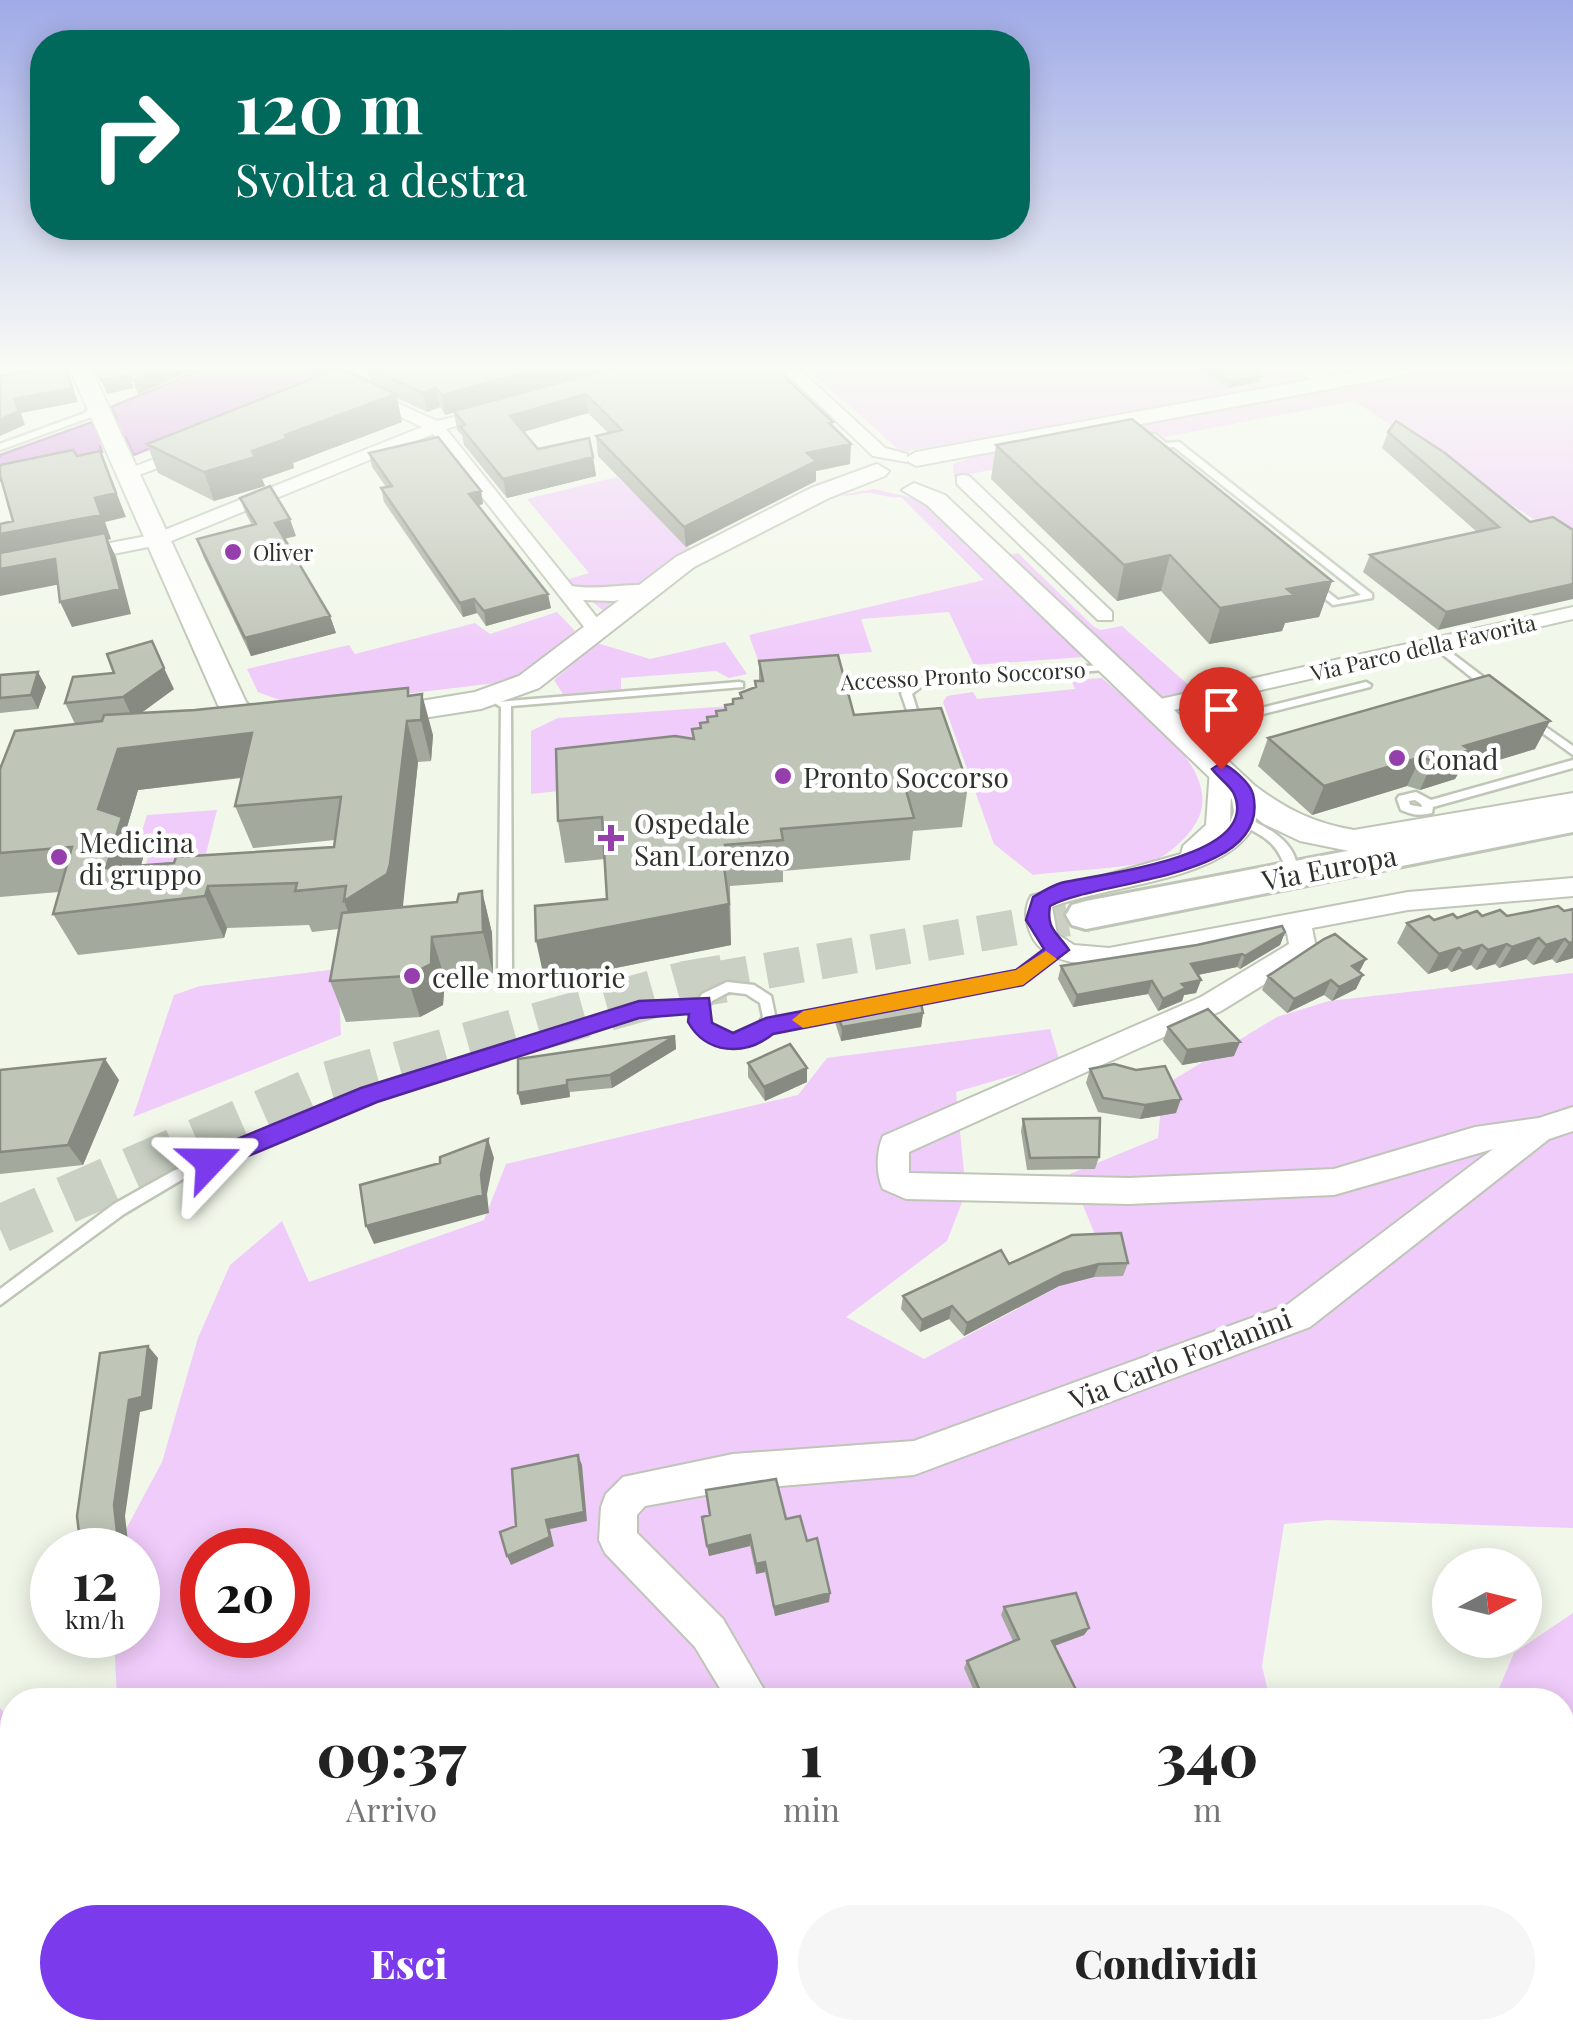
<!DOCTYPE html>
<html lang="it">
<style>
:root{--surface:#fff;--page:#f6f6f6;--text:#222;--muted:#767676;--accent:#7c3aed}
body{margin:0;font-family:"Playfair Display",serif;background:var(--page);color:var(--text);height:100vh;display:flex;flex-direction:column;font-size:38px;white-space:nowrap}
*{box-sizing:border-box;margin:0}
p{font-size:32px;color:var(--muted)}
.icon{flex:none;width:55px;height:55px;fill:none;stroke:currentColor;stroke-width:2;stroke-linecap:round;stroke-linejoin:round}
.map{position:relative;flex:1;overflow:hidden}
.drawer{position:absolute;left:0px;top:1688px;width:1575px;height:352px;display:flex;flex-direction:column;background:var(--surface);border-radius:40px 40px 0 0;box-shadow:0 5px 25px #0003}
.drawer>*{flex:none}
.banner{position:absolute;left:30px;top:30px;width:1000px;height:210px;border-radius:40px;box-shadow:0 5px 25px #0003;background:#00695c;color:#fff;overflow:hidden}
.needle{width:65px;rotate:83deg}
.tools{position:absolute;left:1432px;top:1548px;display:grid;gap:20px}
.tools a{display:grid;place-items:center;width:110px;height:110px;border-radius:50%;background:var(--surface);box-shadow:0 5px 25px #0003;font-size:50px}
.speed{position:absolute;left:30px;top:1528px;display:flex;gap:20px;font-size:50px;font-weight:700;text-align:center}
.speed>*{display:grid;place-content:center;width:130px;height:130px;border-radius:50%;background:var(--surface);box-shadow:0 5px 25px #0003;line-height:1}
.speed small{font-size:25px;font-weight:400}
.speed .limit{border:15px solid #d22;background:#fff;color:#111}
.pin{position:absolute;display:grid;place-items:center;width:85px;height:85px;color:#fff;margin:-102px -42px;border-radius:50% 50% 50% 0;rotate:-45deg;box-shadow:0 0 10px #0007}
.pin .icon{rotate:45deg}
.me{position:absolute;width:110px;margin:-55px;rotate:67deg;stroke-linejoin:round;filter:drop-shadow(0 0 8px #0008)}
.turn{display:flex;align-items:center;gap:35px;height:210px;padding:0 40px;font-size:45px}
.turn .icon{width:130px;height:130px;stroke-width:2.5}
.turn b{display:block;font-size:70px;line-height:85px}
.eta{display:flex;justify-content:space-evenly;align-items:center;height:170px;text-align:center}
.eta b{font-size:60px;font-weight:800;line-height:70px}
.action{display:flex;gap:20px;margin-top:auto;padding:20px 40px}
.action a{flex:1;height:115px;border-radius:60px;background:var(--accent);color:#fff;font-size:40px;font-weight:800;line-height:115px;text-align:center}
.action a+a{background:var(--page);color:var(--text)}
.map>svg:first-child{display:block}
</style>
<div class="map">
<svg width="1573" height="2038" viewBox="0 0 1573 2038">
<rect width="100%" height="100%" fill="#f1f7e9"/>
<path fill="#f0ccfa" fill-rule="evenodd" d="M808,369H1328L1341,378L1390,369H1573V545L1354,401L954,477L953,464L989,451L1276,388L901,452Z
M617,477L700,558L607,614L566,580L589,573L527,499Z
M874,489L921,500L1084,657L974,665L949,612L861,619L872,652L758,660L749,635L984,580L901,497C888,499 880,493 867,493C857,493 852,497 842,495Z
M1018,553L1093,626L1100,630L1122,626L1201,696L1158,705L1000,557Z
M557,612L575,631L528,671L496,683L312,705L282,701L258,692L247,669L349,645L355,654L475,623L490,634Z
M725,642L747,674L729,678L716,671L621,678V689L563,694L554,680L597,643L650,659Z
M1102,678C1138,711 1234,774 1192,829C1184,840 1169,854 1157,859C1135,868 1061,871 1033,875L994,844L943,702L947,696L973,692L977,699L1075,689L1071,680Z
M760,704L678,778L531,794V731L558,718Z
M217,810L195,897L140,886L149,853L135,854L147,815Z
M338,969L341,1035L133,1117L174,995L200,986Z
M1573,973V1528L1327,1520L1284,1524L1262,1666L1270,1700H117L114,1635H138V1550H122L124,1533L162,1462L198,1338L230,1265L282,1221L309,1282L484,1220L506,1164L798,1095L827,1058L1050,1029L1060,1062L956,1092L966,1192L947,1241L846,1317L924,1359L1106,1261L1070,1174L1158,1138L1163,1086L1277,1017L1329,1001ZM202,1550H288V1635H202Z
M1573,1613V2029L1562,2002V1700H1494L1514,1653Z
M0,1708L12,1721V2028H126L125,2038H0Z
M237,2028H1349L1351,2038H236Z"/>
<path fill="#d59be5" stroke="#a37cae" stroke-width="2.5" d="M203,369H344L134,455L111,407Z
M92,422L102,452L0,481V455Z"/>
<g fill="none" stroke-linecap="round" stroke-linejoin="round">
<path stroke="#a37cae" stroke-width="11" d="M0,1772L12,1786
M0,1878L12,1853
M109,2028L111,2038"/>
<path fill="#d59be5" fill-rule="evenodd" d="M241,369H276L272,375L111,442L0,476V458L123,418Z"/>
<path stroke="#cad0c3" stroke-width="36" stroke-dasharray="36 18" stroke-linecap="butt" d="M713,980L1086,915"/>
<path stroke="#cad0c3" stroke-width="48" stroke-dasharray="48 24" stroke-linecap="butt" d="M0,1229L326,1086L686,985L727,978"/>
<defs>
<path id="lane" d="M93,402L100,404L91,417L0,450V444L85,413Z
M1149,434H1155L1166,443L1179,442L1372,594V598L1333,605L1313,589V585H1319L1338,600L1361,595L1174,447L1161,448L1149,438Z
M1436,641L1494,685V689H1486L1432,646V642Z
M1112,664L1117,667L1116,669L923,685L912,694L921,722L916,725L911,722L901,693L909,685L829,686L824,683L829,680L920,679Z
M739,682L743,683V687L511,706L512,977L510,980H500L498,977L501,707L496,704L497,702Z
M1366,682L1371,685L1370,687L1235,721L1194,696L1199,693L1203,694L1237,714Z
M1530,716L1573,746V755L1526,721L1525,719Z
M1573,760V768L1433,807L1432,813C1419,816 1413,815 1401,810L1397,799L1399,796L1416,792L1431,800ZM1415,800L1421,804L1422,807L1410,805L1409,801Z
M1239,815C1265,825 1303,844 1296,877H1288C1279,842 1266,837 1235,822L1233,819L1235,816Z
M1058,945L1065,950L1063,953L1028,980L904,1005L897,1000L904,995L1019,973Z
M727,982L754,985L771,996L776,1020L854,1005L861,1010L854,1015L767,1032C750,1054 710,1051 696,1026C694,1021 693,1015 692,1010L639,1014L374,1099L183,1179L124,1214L0,1305V1289L114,1204L173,1171L364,1091L639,1004L699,999L702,994ZM729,992L746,994L760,1003L763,1017C759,1022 757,1028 752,1031C733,1046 709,1030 706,1010L712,1001Z"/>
<path id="street" d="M782,369H799L885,448L907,454V462L873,456Z
M1297,369H1315L1335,384L1321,387Z
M366,389L437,421L497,407V413L446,429L572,586C601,591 627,582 652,586V594L614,601L583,600L605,628L602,632H588L433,434L164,544L0,576V564L152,535L422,427L360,397L358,394Z
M190,445L196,446V454L133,477L118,473Z
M963,475L969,476L1112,612V620H1098L957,484V476Z
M1573,607V619L1156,714L1145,707L1156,700Z
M1221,762L1232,769L1231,792L1243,785L1255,792C1256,802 1259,813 1255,823C1229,881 1106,885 1052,907L1057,934L1074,945L1109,948L1408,892L1573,878V896L1408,910L1312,928L1316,948L1312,955L1221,1011L909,1152V1173L1129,1178L1334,1169L1475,1127L1539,1118L1573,1107V1131L1549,1139L1310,1327L914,1475L733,1490L645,1506L637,1515V1533L723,1619L770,1700H727L695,1647L605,1553L599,1540L601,1507L606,1494L623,1477L733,1454L914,1441L1287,1305L1493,1149L1334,1195L1129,1204L906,1199L883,1189C876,1175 876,1151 883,1136L1201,997L1289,944L1287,933C1233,944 1067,994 1034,940C1026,926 1023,910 1031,896L1181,854L1183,846L1206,825L1210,769ZM1231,793L1234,812L1230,823Z
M930,2028H979L983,2038H934Z"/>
<path id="secondary" d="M70,369H91L246,702L256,712L289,719L293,725L289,731L278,734L235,726L218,705Z
M1370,369H1415L1404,375L916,466L904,459L916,452Z
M877,464L889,471L885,476L829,498L694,567L539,688L481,709L378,725L367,722L363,716L367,710L475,692L519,676L676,557L811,488Z
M914,483L945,495L1254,785C1287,810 1314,823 1354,830L1573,793V813L1354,852L1300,841L1264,824L1232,799L927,505L902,490Z"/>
<path id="primary" d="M1573,808V832L1086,929L1072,925L1066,915L1072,905L1086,901Z"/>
</defs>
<use href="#lane" stroke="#bfc6b7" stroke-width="5"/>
<use href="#street" stroke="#bfc6b7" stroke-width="4"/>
<use href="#secondary" stroke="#bfc6b7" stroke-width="4"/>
<use href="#primary" stroke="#bfc6b7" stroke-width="6"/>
<use href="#lane" fill="#fff" fill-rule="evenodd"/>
<use href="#street" fill="#fff" fill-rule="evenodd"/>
<use href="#secondary" fill="#fff" fill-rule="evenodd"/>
<use href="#primary" fill="#fff" fill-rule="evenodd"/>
</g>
<path fill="#a4a99d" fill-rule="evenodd" d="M367,369H776L833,427L850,464L816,471V481L686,547L598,456L596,436L608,433L588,413L523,432L538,449L593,457L596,476L507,498L464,445L462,435L457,430L454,412L445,415L440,407L427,412L397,398L402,422L293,463L294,468L262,479L265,486L214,501L158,473L147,444L370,381ZM588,375L521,393L579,376Z
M1202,369H1251L1259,382L1228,388Z
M1388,432L1530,522L1438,630L1363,572L1370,555L1477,532L1382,448Z
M996,445L1332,581L1319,617L1285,623L1282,631L1209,644L1161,591L1117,601L991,479Z
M369,453L481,491L483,504L478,506L551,608L486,626L477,613L463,617L384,502L381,488L386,487L372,467Z
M240,498L296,536L285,538L330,616L336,633L251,656L203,556L197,539L252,525L246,514Z
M759,661L854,715L968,785L962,827L913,831L910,860L783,871V882L730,886L731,945L545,982L607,899L605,859L565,863L558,821L693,739L692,729L700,728L740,698V693L755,687V681H759Z
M0,675L46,687L38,709L0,713Z
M174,689L141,713L411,696L433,735L431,761L418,762L402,907L457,902L482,891L492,933L493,973L445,979L443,1005L420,1017L346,1022L330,981L339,929L312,932L309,925L227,928L224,938L78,955L53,914L59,892L0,897V769L75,724L65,703ZM242,778L235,806L253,848L335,840L334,847L141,865L143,858L127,827L138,790Z
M1268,738L1535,749L1459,772L1455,779L1420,790L1407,786L1312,815L1258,766Z
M1564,911L1573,958L1556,963L1552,959L1533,965L1526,959L1499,968L1495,964L1476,970L1471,965L1451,972L1447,968L1428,974L1397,943L1407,923L1457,918L1507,916Z
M1285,932L1280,945L1240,969L1237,967L1198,975L1201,980L1196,993L1184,995L1182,1001L1158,1011L1148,994L1073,1007L1058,979L1061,966Z
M1366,959L1359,972L1356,989L1332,1001L1324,995L1287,1013L1262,990L1268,976Z
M835,1008L923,1013L921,1027L841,1041L835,1022Z
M1168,1027L1234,1056L1182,1065L1163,1041Z
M675,1036L676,1049L612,1088L570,1092V1097L521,1105L518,1093Z
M748,1063L807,1068V1082L765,1101L748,1077Z
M1090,1069L1176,1113L1140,1119L1098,1112L1086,1083Z
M0,1070L119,1080L83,1165L0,1174Z
M1023,1119L1099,1157L1095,1169L1027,1170L1021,1131Z
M1128,1263L1123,1276L1094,1277L1059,1286L964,1336L949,1319L920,1332L901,1309L903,1296L1009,1264Z
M702,1517L786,1519L807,1541L830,1593L829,1602L775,1616L765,1572L756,1574L750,1546L709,1556Z
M1004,1607L1089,1628L1084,1635L1055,1646L1079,1696L1077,1700H978L964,1668L967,1661L1013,1641L1001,1615Z
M1312,2028H1340L1342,2038H1314Z
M1470,2028H1554L1557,2038H1473Z"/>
<path fill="#868a80" d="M66,369L78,402L21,413L25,425L0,436V420L14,399Z
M160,369H196L138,394L133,380Z
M536,369H645L579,376L445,415L442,395Z
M129,375L134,388L107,394L101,380Z
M1261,376L1259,382L1228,388L1230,381Z
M436,388L440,407L427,412L423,393Z
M396,394L402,422L293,463L294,468L262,479L265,486L214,501L204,472L252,451L285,435Z
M586,394L588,413L513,435L510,416Z
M851,444L850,464L816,471V481L686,547L684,527L807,453Z
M100,451L126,517L105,522L111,539L108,540L116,557L131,614L72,627L60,602L107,540L0,560V534Z
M593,457L596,476L507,498L503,479Z
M481,491L483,504L472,507L469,494Z
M290,519L296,536L280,540L275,523Z
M1170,555L1161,591L1117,601L1124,565Z
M55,559L66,583L0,596V569Z
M1332,581L1319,617L1285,623L1282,631L1209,644L1220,608L1287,589Z
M1573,584V599L1438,630L1446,612Z
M548,594L551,608L486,626L484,611Z
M474,599L477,613L463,617L460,603Z
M330,616L336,633L251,656L245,638Z
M164,668L174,689L133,719L123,697Z
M38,672L46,687L38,709L31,695Z
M422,694L433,735L431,761L421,720Z
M407,721L418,762L403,906L400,915L359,943L344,901Z
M1550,721L1535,749L1459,772L1455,779L1420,790L1433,761L1464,746Z
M252,733L268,774L138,790L127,827L143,858L130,905L106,868L98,809L118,749Z
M1421,757L1407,786L1312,815L1324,786Z
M208,886L227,928L224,938L205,896Z
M482,891L492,933L493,973L483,932Z
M729,904L731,945L545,982L536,941Z
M1285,932L1280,945L1240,969L1245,956Z
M432,937L445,979L443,1005L420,1017L407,976Z
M1539,938L1526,959L1499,968L1512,947Z
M1565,939L1552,959L1533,965L1546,945Z
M1573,942V958L1556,963L1569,943Z
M1507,944L1495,964L1476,970L1488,950Z
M1482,945L1471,965L1451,972L1463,951Z
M1459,948L1447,968L1428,974L1439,954Z
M1242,954L1237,967L1187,977L1191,964Z
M1366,959L1358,974L1352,966Z
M1363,975L1356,989L1332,1001L1339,987Z
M1201,980L1196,993L1184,995L1182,1001L1158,1011L1163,999L1182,984Z
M1331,980L1324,995L1287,1013L1294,999Z
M1152,981L1148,994L1073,1007L1077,995Z
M923,1013L921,1027L841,1041L842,1027Z
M675,1036L676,1049L612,1088L610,1075Z
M1240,1042L1234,1056L1182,1065L1187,1050Z
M105,1059L119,1080L83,1165L68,1145Z
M807,1068V1082L765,1101L764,1087Z
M567,1080L570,1097L521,1105L518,1093Z
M1181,1099L1176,1113L1140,1119L1145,1105Z
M488,1139L494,1158L487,1194L489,1213L374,1244L366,1226L481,1175Z
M1099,1264L1094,1277L1059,1286L964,1336L967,1323L1064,1273Z
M952,1306L949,1319L920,1332L922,1320Z
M148,1346L158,1358L152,1409L140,1412L125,1516L129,1550H119L114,1505L129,1400Z
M578,1455L582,1465L587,1521L550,1529L554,1546L511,1565L507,1556L546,1520Z
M750,1535V1546L709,1556L707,1546Z
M765,1562V1572L756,1574V1564Z
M830,1593L829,1602L775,1616L774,1607Z
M1089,1628L1084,1635L1048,1648L1052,1641Z"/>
<path fill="#bfc5b7" stroke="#868a80" stroke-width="2.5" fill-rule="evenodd" d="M41,369H66L72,388L14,399L19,411L0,420V376Z
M96,369H160L133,380L129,375L101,380Z
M337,369H343L396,394L285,435L286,439L252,451L255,457L204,472L147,444Z
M370,369H536L442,395L436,388L423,393Z
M611,369H776L833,422L829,423L851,444L807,453L816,461L684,527L596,436L622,430L586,394L510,416L538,449L589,438L593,457L503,479L460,426L465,425L454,411Z
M1212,369H1251L1261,376L1230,381Z
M1132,419L1332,581L1287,589L1294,595L1220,608L1170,555L1124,565L996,445Z
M1396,421L1445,453L1530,522L1553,517L1573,530V584L1446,612L1370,555L1499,527L1388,432Z
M438,437L481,491L469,494L548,594L484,611L474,599L460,603L381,488L392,486L369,453Z
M73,450L77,456L100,451L116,493L95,498L101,515L0,534V524L13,521L0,475V465Z
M270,486L290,519L275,523L330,616L245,638L197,539L256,524L240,498Z
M105,533L120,589L60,602L55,559L0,569V553Z
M152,641L164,668L123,697L65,703L73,677L114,673L107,654Z
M838,655L854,715L941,708L968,785L906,790L914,818L781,829L783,840L725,845L729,865L724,866L729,904L536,941L535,906L607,899L602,817L558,821L556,749L675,736L694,739L692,729L701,728L700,723L708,722L707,717L717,716L716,711L726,710L725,705L733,704V699L742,698L740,693L756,687L755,681H763L759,661Z
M38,672L31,695L0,698V675Z
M1489,675L1550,721L1464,746L1470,750L1433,761L1421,757L1324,786L1268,738Z
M408,688V696L422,694L421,720L407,721L390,864L387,874L344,901L346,886L295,891L297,883L208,886L205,896L53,914L72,847L0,853V769L15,731L102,721L104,715L195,710ZM252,733L235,806L341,797L334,847L176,857L174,863L106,868L122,817L98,809L118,749Z
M482,891L483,932L432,937L431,964L407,976L330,981L342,913L457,902L459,894Z
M1558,906L1564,911L1573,909V942L1569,943L1565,939L1546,945L1539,938L1512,947L1507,944L1488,950L1482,945L1463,951L1459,948L1439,954L1407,923L1429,916L1434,920L1453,914L1457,918L1477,911L1482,916L1500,910L1507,916Z
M1282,926L1285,932L1245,956L1242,954L1191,964L1201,980L1182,984L1186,988L1163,999L1152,981L1077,995L1061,966L1197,945Z
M1335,934L1366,959L1352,966L1363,975L1339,987L1331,980L1294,999L1268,976L1324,939Z
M919,993L923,1013L842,1027L835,1008Z
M1208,1009L1240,1042L1187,1050L1168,1027Z
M675,1036L610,1075L567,1080V1085L518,1093V1059Z
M790,1044L807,1068L764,1087L748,1063Z
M105,1059L68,1145L0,1152V1070Z
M1114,1064L1136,1070L1165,1066L1181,1099L1145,1105L1103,1098L1090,1069Z
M1100,1118L1099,1157L1030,1158L1023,1119Z
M488,1139L481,1175L483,1195L366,1226L360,1185L440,1163V1157Z
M1121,1233L1128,1263L1099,1264L1064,1273L967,1323L952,1306L922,1320L903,1296L1001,1250L1009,1264L1072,1235Z
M148,1346L142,1397L129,1400L114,1505L119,1550H81L77,1516L100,1353Z
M578,1455L584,1512L546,1520L550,1537L507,1556L500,1532L516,1526L512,1469Z
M776,1479L786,1519L800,1516L807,1541L817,1538L830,1593L774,1607L765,1562L756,1564L750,1535L707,1546L702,1517L710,1515L706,1490Z
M1076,1593L1089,1628L1052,1641L1079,1696L1071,1700H984L967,1661L1019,1639L1004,1607Z
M1318,2028H1340L1342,2038H1319Z
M1488,2028H1554L1557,2038H1491Z"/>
<linearGradient id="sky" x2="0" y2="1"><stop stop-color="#a0aae7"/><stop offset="0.56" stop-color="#f9fbf5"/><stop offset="1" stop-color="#f9fbf5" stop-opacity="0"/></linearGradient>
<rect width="1573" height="654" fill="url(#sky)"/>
<path fill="#7c3aed" stroke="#51269a" stroke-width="2.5" d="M1221,763C1232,767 1250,783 1253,794C1273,880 1098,879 1050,906C1046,929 1057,932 1069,950L1023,985L773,1034C744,1057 706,1054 688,1022L689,1014L639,1018L377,1102L210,1172L201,1169L198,1162L201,1154L361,1088L639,1001L709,998L712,1023L733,1033L766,1018L1016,970L1044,949L1026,920L1033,897C1042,892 1051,886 1061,883C1096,874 1266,858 1233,792C1228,784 1218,777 1212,769Z"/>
<path fill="#f59e0b" d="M1046,951L1057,959L1023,985L803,1028L792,1020L803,1011L1016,970Z"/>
<g fill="#953fac" stroke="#fff" stroke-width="4">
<circle cx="233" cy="552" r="10"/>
<circle cx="1397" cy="758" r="10"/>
<circle cx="783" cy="776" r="10"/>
<path d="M606 823h10v10h10v10h-10v10h-10v-10h-10v-10h10z"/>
<circle cx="59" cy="857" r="10"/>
<circle cx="412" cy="976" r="10"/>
</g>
<g text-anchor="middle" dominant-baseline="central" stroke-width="9" stroke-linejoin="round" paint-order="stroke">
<g font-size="22" fill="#2f322c" stroke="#fff" text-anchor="start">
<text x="253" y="552">Oliver</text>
</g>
<g font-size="22" fill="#2f322c" stroke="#fff">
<text transform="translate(1423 647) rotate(-13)">Via Parco della Favorita</text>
<text transform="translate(963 675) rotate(-3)">Accesso Pronto Soccorso</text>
</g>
<g font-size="28" fill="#2f322c" stroke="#fff" text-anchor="start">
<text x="1417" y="758">Conad</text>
<text x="803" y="776">Pronto Soccorso</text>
<text x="634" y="822">Ospedale<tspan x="634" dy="32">San Lorenzo</tspan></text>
<text x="79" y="841">Medicina<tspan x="79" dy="32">di gruppo</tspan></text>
<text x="432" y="976">celle mortuorie</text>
</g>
<g font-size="28" fill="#2f322c" stroke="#fff">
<text transform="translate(1329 867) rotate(-11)">Via Europa</text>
<text transform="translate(1180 1358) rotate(-21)">Via Carlo Forlanini</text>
</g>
</g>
</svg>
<div class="tools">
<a><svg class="needle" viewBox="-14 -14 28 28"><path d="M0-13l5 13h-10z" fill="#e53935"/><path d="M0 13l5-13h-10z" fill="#767676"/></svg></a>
</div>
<div class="speed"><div>12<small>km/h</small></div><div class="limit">20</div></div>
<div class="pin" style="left:1221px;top:769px;background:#d93025"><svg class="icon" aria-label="arrive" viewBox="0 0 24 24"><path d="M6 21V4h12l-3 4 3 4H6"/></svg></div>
<svg class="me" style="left:210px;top:1162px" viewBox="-20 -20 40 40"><path d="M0-17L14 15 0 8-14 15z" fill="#7c3aed" stroke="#fff" stroke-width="4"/></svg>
<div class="banner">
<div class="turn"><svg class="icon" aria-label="right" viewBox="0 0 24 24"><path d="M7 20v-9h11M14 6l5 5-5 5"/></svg><div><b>120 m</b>Svolta a destra</div></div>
</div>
<section class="drawer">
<div class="eta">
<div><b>09:37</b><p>Arrivo</p></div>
<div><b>1</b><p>min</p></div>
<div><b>340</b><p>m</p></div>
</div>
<div class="action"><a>Esci</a><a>Condividi</a></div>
</section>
</div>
